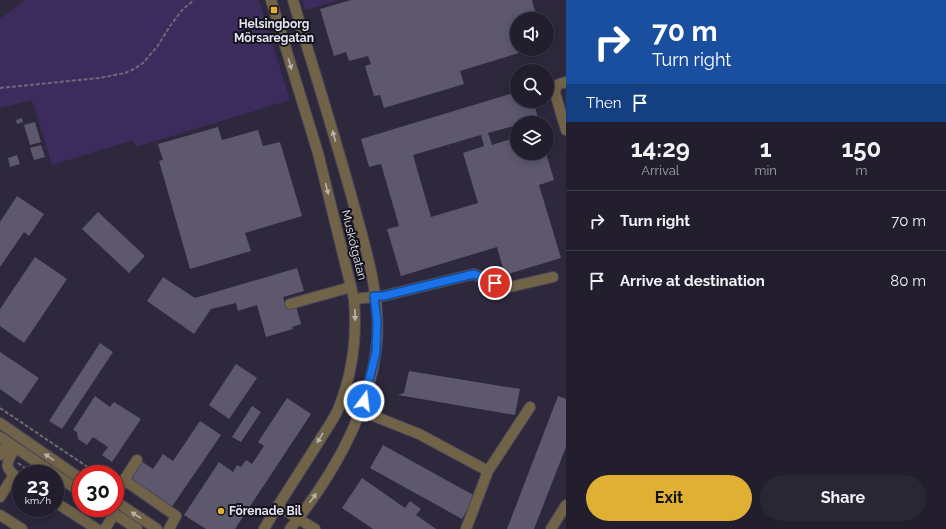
<!DOCTYPE html>
<meta charset="utf-8">
<style>
:root{--surface:#221e2d;--page:#2a2735;--text:#f1f3f6;--muted:#a2a2aa;--line:#3f3c49;--accent:#e0b034}
body{margin:0;font-family:Raleway,sans-serif;background:var(--page);color:var(--text);height:100vh;display:flex;flex-direction:column;font-size:15px;white-space:nowrap}
*{box-sizing:border-box;margin:0}
p{font-size:13px;color:var(--muted)}
.icon{flex:none;width:22px;height:22px;fill:none;stroke:currentColor;stroke-width:2;stroke-linecap:round;stroke-linejoin:round}
.map{position:relative;flex:1;overflow:hidden}
.sheet{display:flex;flex-direction:column;background:var(--surface);width:380px}
.sheet>*{flex:none}
.guide{background:#1a4fa0;color:#fff;overflow:hidden}
.tools{position:absolute;left:510px;top:12px;display:grid;gap:8px}
.tools a{display:grid;place-items:center;width:44px;height:44px;border-radius:50%;background:var(--surface);box-shadow:0 2px 10px #0003,0 0 0 1px var(--line);font-size:20px}
.speed{position:absolute;left:12px;top:465px;display:flex;gap:8px;font-size:20px;font-weight:700;text-align:center}
.speed>*{display:grid;place-content:center;width:52px;height:52px;border-radius:50%;background:var(--surface);box-shadow:0 2px 10px #0003,0 0 0 1px var(--line);line-height:1}
.speed small{font-size:10px;font-weight:400}
.speed .limit{border:6px solid #d22;background:#fff;color:#111}
.pin{position:absolute;display:grid;place-items:center;width:34px;height:34px;color:#fff;margin:-17px;border:2px solid #fff;border-radius:50%;box-shadow:0 1px 4px #0007}
.me{position:absolute;width:44px;margin:-22px;rotate:15deg;stroke-linejoin:round;filter:drop-shadow(0 0 3px #0008)}
.turn{display:flex;align-items:center;gap:14px;height:84px;padding:0 20px;font-size:18px}
.turn .icon{width:52px;height:52px;stroke-width:2.5}
.turn b{display:block;font-size:28px;line-height:34px}
.then{display:flex;align-items:center;height:38px;padding:0 20px;background:#0003;gap:8px;font-size:15px}
.eta{display:flex;justify-content:space-evenly;align-items:center;height:68px;text-align:center}
.eta b{font-size:24px;font-weight:700;line-height:28px}
.button{display:flex;gap:8px;margin-top:auto;padding:8px 20px}
.button a{flex:1;height:46px;border-radius:24px;background:var(--accent);color:#111;font-size:16px;font-weight:700;line-height:46px;text-align:center}
.button a+a{background:var(--page);color:var(--text)}
ul{padding:0;list-style:none}
li{display:flex;align-items:center;gap:12px;height:60px;padding:0 20px;border-top:1px solid var(--line)}
li div{flex:1}
li b{display:block;font-size:15px}
li em{font-style:normal}
main{display:flex;flex:1;min-height:0}
.map>svg:first-child{display:block}
</style>
<main>
<div class="map">
<svg width="566" height="529" viewBox="0 0 566 529">
<rect width="100%" height="100%" fill="#2d283c"/>
<path fill="#3c2c5e" d="M25,0H259L290,100L136,147L133,140L52,165L32,100L0,108V19Z
M302,0H340L305,10Z"/>
<path fill="#5e586f" fill-rule="evenodd" d="M351,0H532L537,19H517V49H532L460,71L464,84L384,108L380,95L374,96L365,66L371,64L368,56L349,61L346,52L334,56L320,9Z
M517,92V101H533L538,118L523,123H517V125L488,133L492,145L517,137V153H546L554,180L539,185L561,258L505,275L497,247L401,276L387,229L399,226L381,164L369,167L361,139ZM481,135L484,146L463,153L478,203L431,217L413,155Z
M22,118L23,122L17,124L16,120Z
M35,122L41,142L30,145L24,125Z
M218,127L222,140L258,130L263,146L280,142L302,216L245,233L251,251L190,269L159,161L163,160L158,144Z
M41,145L45,157L34,160L30,148Z
M17,155L20,164L10,167L8,158Z
M17,196L44,214L29,236L24,232L0,267V222Z
M98,212L145,256L129,273L82,229Z
M35,257L67,279L24,343L0,326V309Z
M297,268L304,291L283,297L287,309L296,306L301,324L292,327L293,329L266,337L257,305L238,311L236,303L211,309L194,334L147,301L163,277L195,298Z
M100,343L113,352L62,429L49,421Z
M0,352L39,378L21,404L0,389Z
M236,364L257,378L229,419L209,405Z
M409,371L520,389L515,415L398,395L404,393Z
M95,396L110,407L114,402L141,419L112,462L102,455L108,447L93,437L87,445L78,439L77,432L73,430Z
M558,396L566,399V447L534,529H507Z
M287,398L311,414L235,529H206L184,515L219,462L233,472L237,465L241,467L246,460L252,464L264,446L258,442Z
M252,406L261,412L241,442L232,437Z
M200,421L221,435L171,508L129,479L141,461L153,469L163,454L173,461Z
M383,445L475,496L462,519L370,468Z
M362,478L405,508L410,501L421,509L416,515L436,529H373L342,508Z"/>
<g fill="none" stroke-linecap="round" stroke-linejoin="round">
<defs>
<path id="minor" d="M566,82L559,84L556,87L555,93L566,130
M354,299L383,296L474,274L505,288L553,277
M290,304L351,287
M361,411L419,434L488,471L466,529
M0,423L81,479
M0,437L81,492
M16,448C4,464 4,469 21,480
M0,455L8,443
M488,471L530,407
M124,480L176,516L169,529
M115,494L137,460
M0,497L14,475
M115,501L157,529
M55,502L97,529
M278,506L315,529
M106,508L137,529
M0,515L22,529
M105,529L114,514
M264,529C282,498 302,469 321,438C327,428 335,418 339,407C353,372 357,335 354,299L318,153L271,0
M290,529C331,478 367,418 376,351C383,298 364,243 350,191C332,127 312,64 293,0
M551,529L566,505"/>
</defs>
<use href="#minor" stroke="#4b4659" stroke-width="12"/>
<path stroke="#6d687a" stroke-width="2" stroke-dasharray="4 2" stroke-linecap="butt" d="M0,88L99,78L125,73L134,69L143,63L157,47L170,26L183,9L194,0
M0,408L98,474
M18,463L33,474
M55,488L62,493"/>
<use href="#minor" stroke="#706347" stroke-width="10"/>
</g>
<defs><path id="oneway-solid" d="M-6-.8H1V-3.2L6.5 0L1 3.2V.8H-6Z"/></defs>
<g fill="#b8b1ae">
<use href="#oneway-solid" transform="translate(290 64) rotate(73)"/>
<use href="#oneway-solid" transform="translate(334 136) rotate(-106)"/>
<use href="#oneway-solid" transform="translate(327 189) rotate(76)"/>
<use href="#oneway-solid" transform="translate(355 315) rotate(88)"/>
<use href="#oneway-solid" transform="translate(320 438) rotate(121)"/>
<use href="#oneway-solid" transform="translate(49 457) rotate(-145)"/>
<use href="#oneway-solid" transform="translate(313 498) rotate(-55)"/>
<use href="#oneway-solid" transform="translate(136 515) rotate(-147)"/>
</g>
<g fill="none" stroke-linecap="round" stroke-linejoin="round">
<defs>
<path id="route" d="M364,401L376,352L377,321L374,296H383L474,274L495,283"/>
</defs>
<use href="#route" stroke="#114b97" stroke-width="10"/>
<use href="#route" stroke="#1a73e8" stroke-width="7"/>
</g>
<g fill="#e0b034" stroke="#14121b" stroke-width="1.5">
<rect x="270" y="6" width="8" height="8" rx="2"/>
<circle cx="221" cy="511" r="4"/>
</g>
<g text-anchor="middle" dominant-baseline="central" stroke-width="4" stroke-linejoin="round" paint-order="stroke">
<g font-size="12" font-weight="bold" fill="#e8e5f3" stroke="#14121b">
<text x="274" y="24">Helsingborg<tspan x="274" dy="14">Mörsaregatan</tspan></text>
<text x="229" y="511" text-anchor="start">Förenade Bil</text>
</g>
<g font-size="12" fill="#e8e5f3" stroke="#14121b">
<text transform="translate(354 245) rotate(76)">Muskötgatan</text>
</g>
</g>
</svg>
<div class="tools">
<a><svg class="icon" aria-label="sound" viewBox="0 0 24 24"><path d="M4 9h4l5-4v14l-5-4H4zM17 9q2 3 0 6"/></svg></a>
<a><svg class="icon" aria-label="search" viewBox="0 0 24 24"><circle cx="10" cy="10" r="6"/><path d="M15 15l6 6"/></svg></a>
<a><svg class="icon" aria-label="layers" viewBox="0 0 24 24"><path d="M12 4l9 5-9 5-9-5zM3 14l9 5 9-5"/></svg></a>
</div>
<div class="speed"><div>23<small>km/h</small></div><div class="limit">30</div></div>
<div class="pin" style="left:495px;top:283px;background:#d93025"><svg class="icon" aria-label="arrive" viewBox="0 0 24 24"><path d="M6 21V4h12l-3 4 3 4H6"/></svg></div>
<svg class="me" style="left:364px;top:401px" viewBox="-20 -20 40 40"><circle r="17" fill="#1a73e8" stroke="#fff" stroke-width="3"/><path d="M0-11L8 9 0 5-8 9z" fill="#fff"/></svg>
</div>
<section class="sheet">
<div class="guide">
<div class="turn"><svg class="icon" aria-label="right" viewBox="0 0 24 24"><path d="M7 20v-9h11M14 6l5 5-5 5"/></svg><div><b>70 m</b>Turn right</div></div>
<div class="then">Then<svg class="icon" aria-label="arrive" viewBox="0 0 24 24"><path d="M6 21V4h12l-3 4 3 4H6"/></svg></div>
</div>
<div class="eta">
<div><b>14:29</b><p>Arrival</p></div>
<div><b>1</b><p>min</p></div>
<div><b>150</b><p>m</p></div>
</div>
<ul>
<li><svg class="icon" aria-label="right" viewBox="0 0 24 24"><path d="M7 20v-9h11M14 6l5 5-5 5"/></svg><div><b>Turn right</b></div><em>70 m</em></li>
<li><svg class="icon" aria-label="arrive" viewBox="0 0 24 24"><path d="M6 21V4h12l-3 4 3 4H6"/></svg><div><b>Arrive at destination</b></div><em>80 m</em></li>
</ul>
<div class="button"><a>Exit</a><a>Share</a></div>
</section>
</main>
